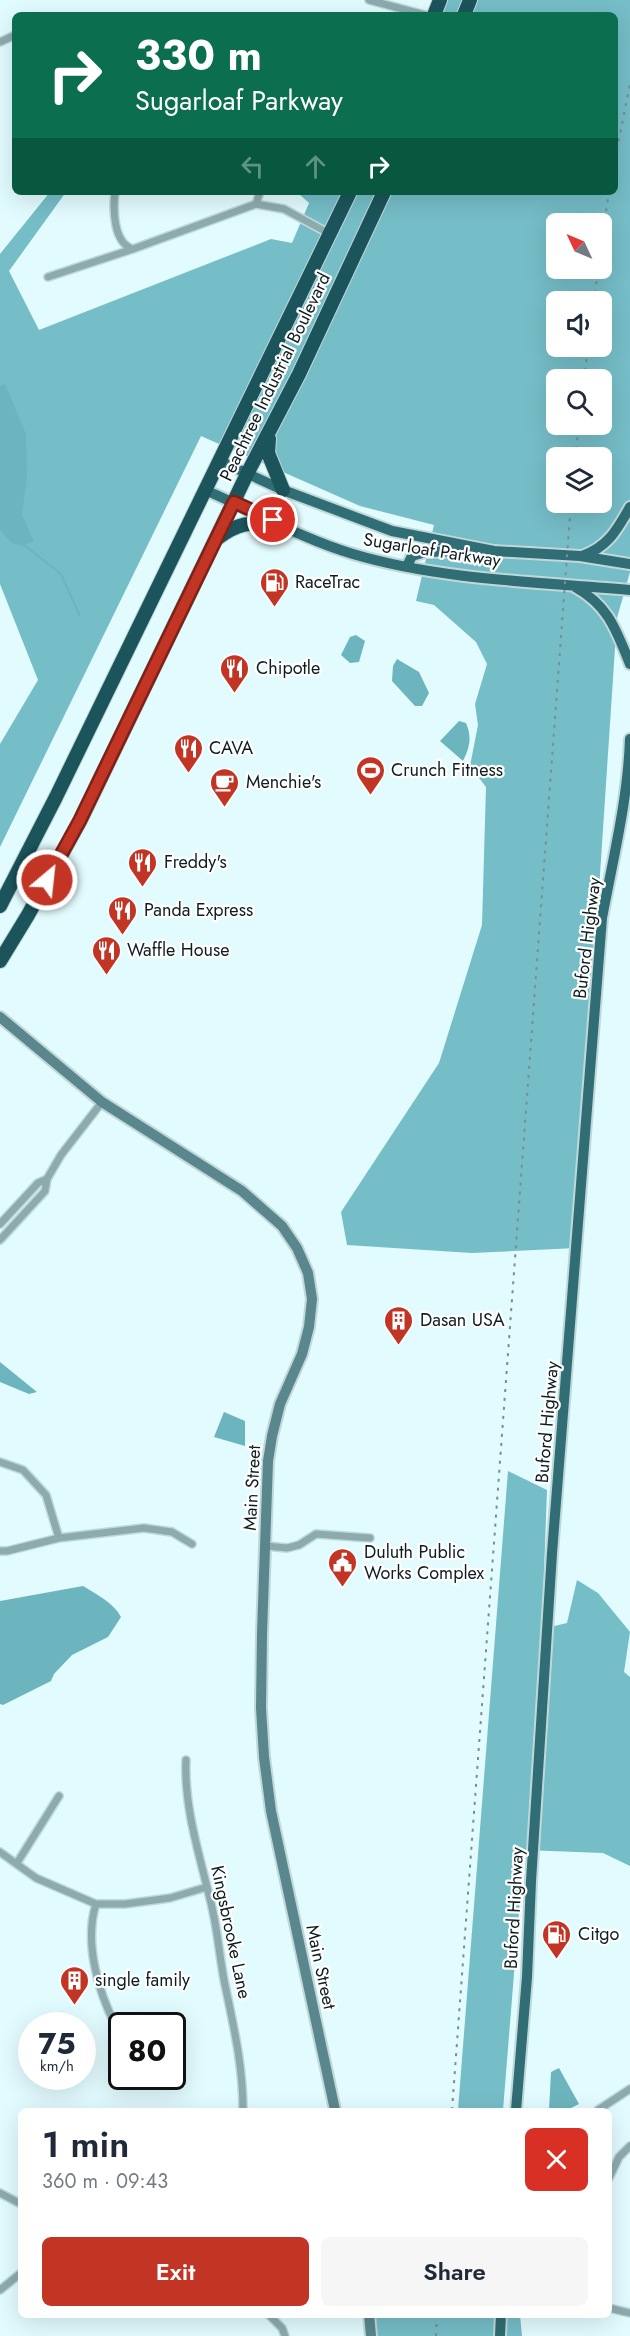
<!DOCTYPE html>
<meta charset="utf-8">
<style>
:root{--surface:#fff;--page:#f6f6f7;--text:#1f2937;--muted:#747a83;--accent:#c23525}
body{margin:0;font-family:Jost,sans-serif;background:var(--page);color:var(--text);height:100vh;display:flex;flex-direction:column;font-size:22px;white-space:nowrap}
*{box-sizing:border-box;margin:0}
p{font-size:20px;color:var(--muted)}
.icon{flex:none;width:33px;height:33px;fill:none;stroke:currentColor;stroke-width:2;stroke-linecap:round;stroke-linejoin:round}
.map{position:relative;flex:1;overflow:hidden}
.details{position:absolute;left:18px;top:2108px;width:594px;height:210px;display:flex;flex-direction:column;background:var(--surface);border-radius:9px;box-shadow:0 6px 24px #0002}
.details>*{flex:none}
.top-card{position:absolute;left:12px;top:12px;width:606px;height:183px;border-radius:9px;box-shadow:0 6px 24px #0002;background:#0b6e4f;color:#fff;overflow:hidden}
.needle{width:39px;rotate:314deg}
.fabs{position:absolute;left:546px;top:213px;display:grid;gap:12px}
.fabs a{display:grid;place-items:center;width:66px;height:66px;border-radius:9px;background:var(--surface);box-shadow:0 6px 24px #0002;font-size:30px}
.speed{position:absolute;left:18px;top:2012px;display:flex;gap:12px;font-size:30px;font-weight:700;text-align:center}
.speed>*{display:grid;place-content:center;width:78px;height:78px;border-radius:50%;background:var(--surface);box-shadow:0 6px 24px #0002;line-height:1}
.speed small{font-size:15px;font-weight:400}
.speed .limit{border:3px solid #111;border-radius:9px;background:#fff;color:#111}
.pin{position:absolute;display:grid;place-items:center;width:51px;height:51px;color:#fff;margin:-26px;border:3px solid #fff;border-radius:50%;box-shadow:0 2px 6px #0007}
.me{position:absolute;width:66px;margin:-33px;rotate:28deg;stroke-linejoin:round;filter:drop-shadow(0 0 4px #0008)}
.turn{display:flex;align-items:center;gap:21px;height:126px;padding:0 24px;font-size:27px}
.turn .icon{width:78px;height:78px;stroke-width:2.5}
.turn b{display:block;font-size:42px;line-height:51px}
.lanes{display:flex;align-items:center;height:57px;padding:0 24px;background:#0003;justify-content:center;gap:30px;direction:ltr}
.lanes .off{opacity:.35}
.round{display:grid;place-items:center;flex:none;width:63px;height:63px;border-radius:9px;background:var(--page)}
.headline{display:flex;align-items:center;justify-content:space-between;height:102px;padding:0 24px}
h1{font-size:36px;font-weight:600;line-height:45px}
.cta{display:flex;gap:12px;margin-top:auto;padding:12px 24px}
.cta a{flex:1;height:69px;border-radius:9px;background:var(--accent);color:#fff;font-size:24px;font-weight:600;line-height:69px;text-align:center}
.cta a+a{background:var(--page);color:var(--text)}
.map>svg:first-child{display:block}
</style>
<div class="map">
<svg width="630" height="2336" viewBox="0 0 630 2336">
<rect width="100%" height="100%" fill="#e2fbfe"/>
<path fill="#75bdc7" fill-rule="evenodd" d="M439,0H630V572L617,618L592,995L577,1248L472,1253L347,1245L341,1212L439,1063L482,925L486,787L470,766L478,725L475,704L487,664L476,642L434,605L416,601L434,525L360,506L201,436L0,847V744L38,680L0,584V254L50,192H66L9,271L39,330L271,239L292,243L309,203L299,194L301,192H615V15H432ZM556,224H602V268H556ZM556,302H602V346H556ZM556,380H602V424H556ZM556,458H602V502H556Z
M508,1471L547,1490L542,1629L567,1623L577,1580L598,1593L630,1632L624,1672L630,1677V1866L603,1853L524,1850L503,2110H458Z
M369,2315H520L522,2336H370Z"/>
<path fill="#6db5be" d="M5,384L26,434L27,476L22,515L34,541L22,546L12,543L0,530V386Z
M356,635L365,641L359,662L350,663L341,655L350,637Z
M397,659L419,672L429,693L422,706H415L392,681L393,666Z
M459,721L466,723C472,737 470,747 463,761L440,741Z
M0,1362L37,1392L29,1394L0,1382Z
M224,1412L245,1421V1446L214,1437Z
M83,1586C96,1594 114,1603 121,1617L108,1637L72,1655L54,1674L51,1681L3,1705L0,1704V1601Z
M559,2068L579,2104L567,2110H549L551,2072Z"/>
<g fill="none" stroke-linecap="round" stroke-linejoin="round">
<path stroke="#6db5be" stroke-width="2" d="M24,545L61,574L80,616"/>
<defs>
<path id="street" d="M369,0L425,15
M0,42L15,35
M115,192C113,209 113,243 133,249
M256,204L260,192
M48,277L133,249L256,204L284,209L330,234
M47,1179L61,1155L102,1102
M0,1224L38,1183L47,1179L45,1191L0,1240
M0,1462L23,1470L46,1495L59,1538
M266,1546L287,1548L299,1545L316,1534L370,1538
M0,1551H7L59,1538L144,1528L172,1532L192,1544
M186,1760C184,1807 199,1853 210,1899C217,1925 219,1953 224,1980C233,2024 243,2064 243,2110
M0,1852L36,1878L96,1904H125L170,1898L207,1887
M17,1863L59,1796
M96,1904C84,1942 98,1992 116,2026
M598,2110L630,2089
M609,2178L619,2157L630,2146
M0,2193L21,2204
M0,2290L21,2273
M609,2308L630,2313
M268,2314L282,2328L285,2336"/>
<path id="secondary" d="M0,1017L102,1102L242,1191L282,1226L297,1248L308,1273L312,1299L309,1327L302,1354L280,1404L272,1436L268,1461L262,1633L261,1708L264,1757L271,1811L335,2110
M369,2314L371,2336"/>
<path id="primary" d="M220,461L283,490L392,531L494,551L580,556L630,564
M205,490C254,511 302,539 353,554C440,580 539,582 630,590
M582,556C608,547 617,530 630,507
M407,566L412,556L425,552L470,551
M575,587C609,606 616,630 630,664
M516,2110L527,1977L531,1881L552,1553L602,918C613,859 628,799 630,739
M500,2336L501,2314"/>
<path id="highway" d="M434,15L440,0
M464,15L470,0
M269,439L268,453L283,490
M218,538C240,521 253,523 279,523
M0,906L56,797L350,192
M0,961L28,915L80,821L247,474L299,374L384,192"/>
</defs>
<use href="#street" stroke="#c0d8da" stroke-width="10"/>
<use href="#secondary" stroke="#c0d8da" stroke-width="14"/>
<use href="#primary" stroke="#c0d8da" stroke-width="14"/>
<use href="#highway" stroke="#c0d8da" stroke-width="16"/>
<use href="#street" stroke="#8dabaf" stroke-width="7"/>
<use href="#secondary" stroke="#5a878d" stroke-width="10"/>
<use href="#primary" stroke="#316d74" stroke-width="10"/>
<use href="#highway" stroke="#1c545b" stroke-width="14"/>
<path stroke="#798e90" stroke-width="2" stroke-dasharray="3 6" stroke-linecap="butt" d="M615,159L630,84
M602,238L609,192
M594,302L598,268
M584,380L588,346
M575,458L579,424
M452,2110L571,502
M436,2336L437,2314"/>
</g>
<g fill="none" stroke-linecap="round" stroke-linejoin="round">
<defs>
<path id="route" d="M47,880L80,820L234,502L273,520"/>
</defs>
<use href="#route" stroke="#7e2218" stroke-width="15"/>
<use href="#route" stroke="#c23525" stroke-width="10"/>
</g>
<defs>
<symbol id="fuel-pin" viewBox="-11 -11 22 30"><path d="M0 17L-7.5 6A9.5 9.5 0 1 1 7.5 6Z" fill="#c23525" stroke="#fff"/><path d="M-5.5-6h7V0h2V4h1.3V-2.5L3-4.5l.8-.8L6-3V5H2.5V1h-1V6h-7ZM-4.2-4.7v3.2H.2V-4.7Z" fill="#fff"/></symbol>
<symbol id="restaurant-pin" viewBox="-11 -11 22 30"><path d="M0 17L-7.5 6A9.5 9.5 0 1 1 7.5 6Z" fill="#c23525" stroke="#fff"/><path d="M-5-6h1v4h1v-4h1v4h1v-4h1v5L-1.5 .5V6h-2V.5L-5-1ZM5-6V6H3V1.5H1.5Q1.5-4 5-6Z" fill="#fff"/></symbol>
<symbol id="stadium-pin" viewBox="-11 -11 22 30"><path d="M0 17L-7.5 6A9.5 9.5 0 1 1 7.5 6Z" fill="#c23525" stroke="#fff"/><path d="M0-5a6.5 5 0 1 0 0 10a6.5 5 0 1 0 0-10ZM-3.5-1.8h7v3.6h-7Z" fill="#fff"/></symbol>
<symbol id="cafe-pin" viewBox="-11 -11 22 30"><path d="M0 17L-7.5 6A9.5 9.5 0 1 1 7.5 6Z" fill="#c23525" stroke="#fff"/><path d="M-5.5-4.5H6V0H3Q3 3.5 0 3.5H-2.5Q-5.5 3.5-5.5 0ZM3-3.2v2h1.7v-2ZM-6 4.5H4V6H-6Z" fill="#fff"/></symbol>
<symbol id="building-pin" viewBox="-11 -11 22 30"><path d="M0 17L-7.5 6A9.5 9.5 0 1 1 7.5 6Z" fill="#c23525" stroke="#fff"/><path d="M-4-6H4V6H1V3H-1V6H-4ZM-2.5-4.3h1.7v1.8h-1.7ZM.8-4.3h1.7v1.8H.8ZM-2.5-1h1.7V.8h-1.7ZM.8-1h1.7V.8H.8Z" fill="#fff"/></symbol>
<symbol id="civic-pin" viewBox="-11 -11 22 30"><path d="M0 17L-7.5 6A9.5 9.5 0 1 1 7.5 6Z" fill="#c23525" stroke="#fff"/><path d="M-.6-6.5H3V-4.5H.6V-3L4-1V1h2V6H-6V1h2V-1L-.6-3ZM-1.2 2.5V6h2.4V2.5Z" fill="#fff"/></symbol>
</defs>
<g fill-rule="evenodd">
<use href="#fuel-pin" x="258" y="566" width="33" height="45"/>
<use href="#restaurant-pin" x="218" y="652" width="33" height="45"/>
<use href="#restaurant-pin" x="172" y="732" width="33" height="45"/>
<use href="#stadium-pin" x="354" y="754" width="33" height="45"/>
<use href="#cafe-pin" x="208" y="766" width="33" height="45"/>
<use href="#restaurant-pin" x="126" y="846" width="33" height="45"/>
<use href="#restaurant-pin" x="106" y="894" width="33" height="45"/>
<use href="#restaurant-pin" x="90" y="934" width="33" height="45"/>
<use href="#building-pin" x="382" y="1304" width="33" height="45"/>
<use href="#civic-pin" x="326" y="1546" width="33" height="45"/>
<use href="#fuel-pin" x="540" y="1918" width="33" height="45"/>
<use href="#building-pin" x="58" y="1964" width="33" height="45"/>
</g>
<g text-anchor="middle" dominant-baseline="central" stroke-width="4.5" stroke-linejoin="round" paint-order="stroke">
<g font-size="18" fill="#0e1e20" stroke="#fff">
<text transform="translate(275 377) rotate(-64)">Peachtree Industrial Boulevard</text>
<text transform="translate(432 550) rotate(9)">Sugarloaf Parkway</text>
<text transform="translate(587 938) rotate(-83)">Buford Highway</text>
<text transform="translate(547 1422) rotate(-85)">Buford Highway</text>
<text transform="translate(252 1488) rotate(-87)">Main Street</text>
<text transform="translate(514 1908) rotate(-87)">Buford Highway</text>
<text transform="translate(231 1932) rotate(78)">Kingsbrooke Lane</text>
<text transform="translate(321 1967) rotate(78)">Main Street</text>
</g>
<g font-size="18" fill="#0e1e20" stroke="#fff" text-anchor="start">
<text x="295" y="582">RaceTrac</text>
<text x="256" y="668">Chipotle</text>
<text x="209" y="748">CAVA</text>
<text x="391" y="770">Crunch Fitness</text>
<text x="246" y="782">Menchie's</text>
<text x="164" y="862">Freddy's</text>
<text x="144" y="910">Panda Express</text>
<text x="127" y="950">Waffle House</text>
<text x="420" y="1320">Dasan USA</text>
<text x="364" y="1552">Duluth Public<tspan x="364" dy="21">Works Complex</tspan></text>
<text x="578" y="1934">Citgo</text>
<text x="95" y="1980">single family</text>
</g>
</g>
</svg>
<div class="fabs">
<a><svg class="needle" viewBox="-14 -14 28 28"><path d="M0-13l5 13h-10z" fill="#e53935"/><path d="M0 13l5-13h-10z" fill="#747a83"/></svg></a>
<a><svg class="icon" aria-label="sound" viewBox="0 0 24 24"><path d="M4 9h4l5-4v14l-5-4H4zM17 9q2 3 0 6"/></svg></a>
<a><svg class="icon" aria-label="search" viewBox="0 0 24 24"><circle cx="10" cy="10" r="6"/><path d="M15 15l6 6"/></svg></a>
<a><svg class="icon" aria-label="layers" viewBox="0 0 24 24"><path d="M12 4l9 5-9 5-9-5zM3 14l9 5 9-5"/></svg></a>
</div>
<div class="speed"><div>75<small>km/h</small></div><div class="limit">80</div></div>
<div class="pin" style="left:273px;top:520px;background:#d93025"><svg class="icon" aria-label="arrive" viewBox="0 0 24 24"><path d="M6 21V4h12l-3 4 3 4H6"/></svg></div>
<svg class="me" style="left:47px;top:880px" viewBox="-20 -20 40 40"><circle r="17" fill="#c23525" stroke="#fff" stroke-width="3"/><path d="M0-11L8 9 0 5-8 9z" fill="#fff"/></svg>
<div class="top-card">
<div class="turn"><svg class="icon" aria-label="right" viewBox="0 0 24 24"><path d="M7 20v-9h11M14 6l5 5-5 5"/></svg><div><b>330 m</b>Sugarloaf Parkway</div></div>
<div class="lanes"><svg class="icon off" aria-label="left" viewBox="0 0 24 24"><path d="M17 20v-9H6M10 6l-5 5 5 5"/></svg><svg class="icon off" aria-label="ahead" viewBox="0 0 24 24"><path d="M12 20V5M6 11l6-6 6 6"/></svg><svg class="icon" aria-label="right" viewBox="0 0 24 24"><path d="M7 20v-9h11M14 6l5 5-5 5"/></svg></div>
</div>
<section class="details">
<div class="headline"><div><h1>1 min</h1><p>360 m · 09:43</p></div><a class="round" style="background:#d93025;color:#fff"><svg class="icon" aria-label="close" viewBox="0 0 24 24"><path d="M6 6l12 12M18 6L6 18"/></svg></a></div>
<div class="cta"><a>Exit</a><a>Share</a></div>
</section>
</div>
